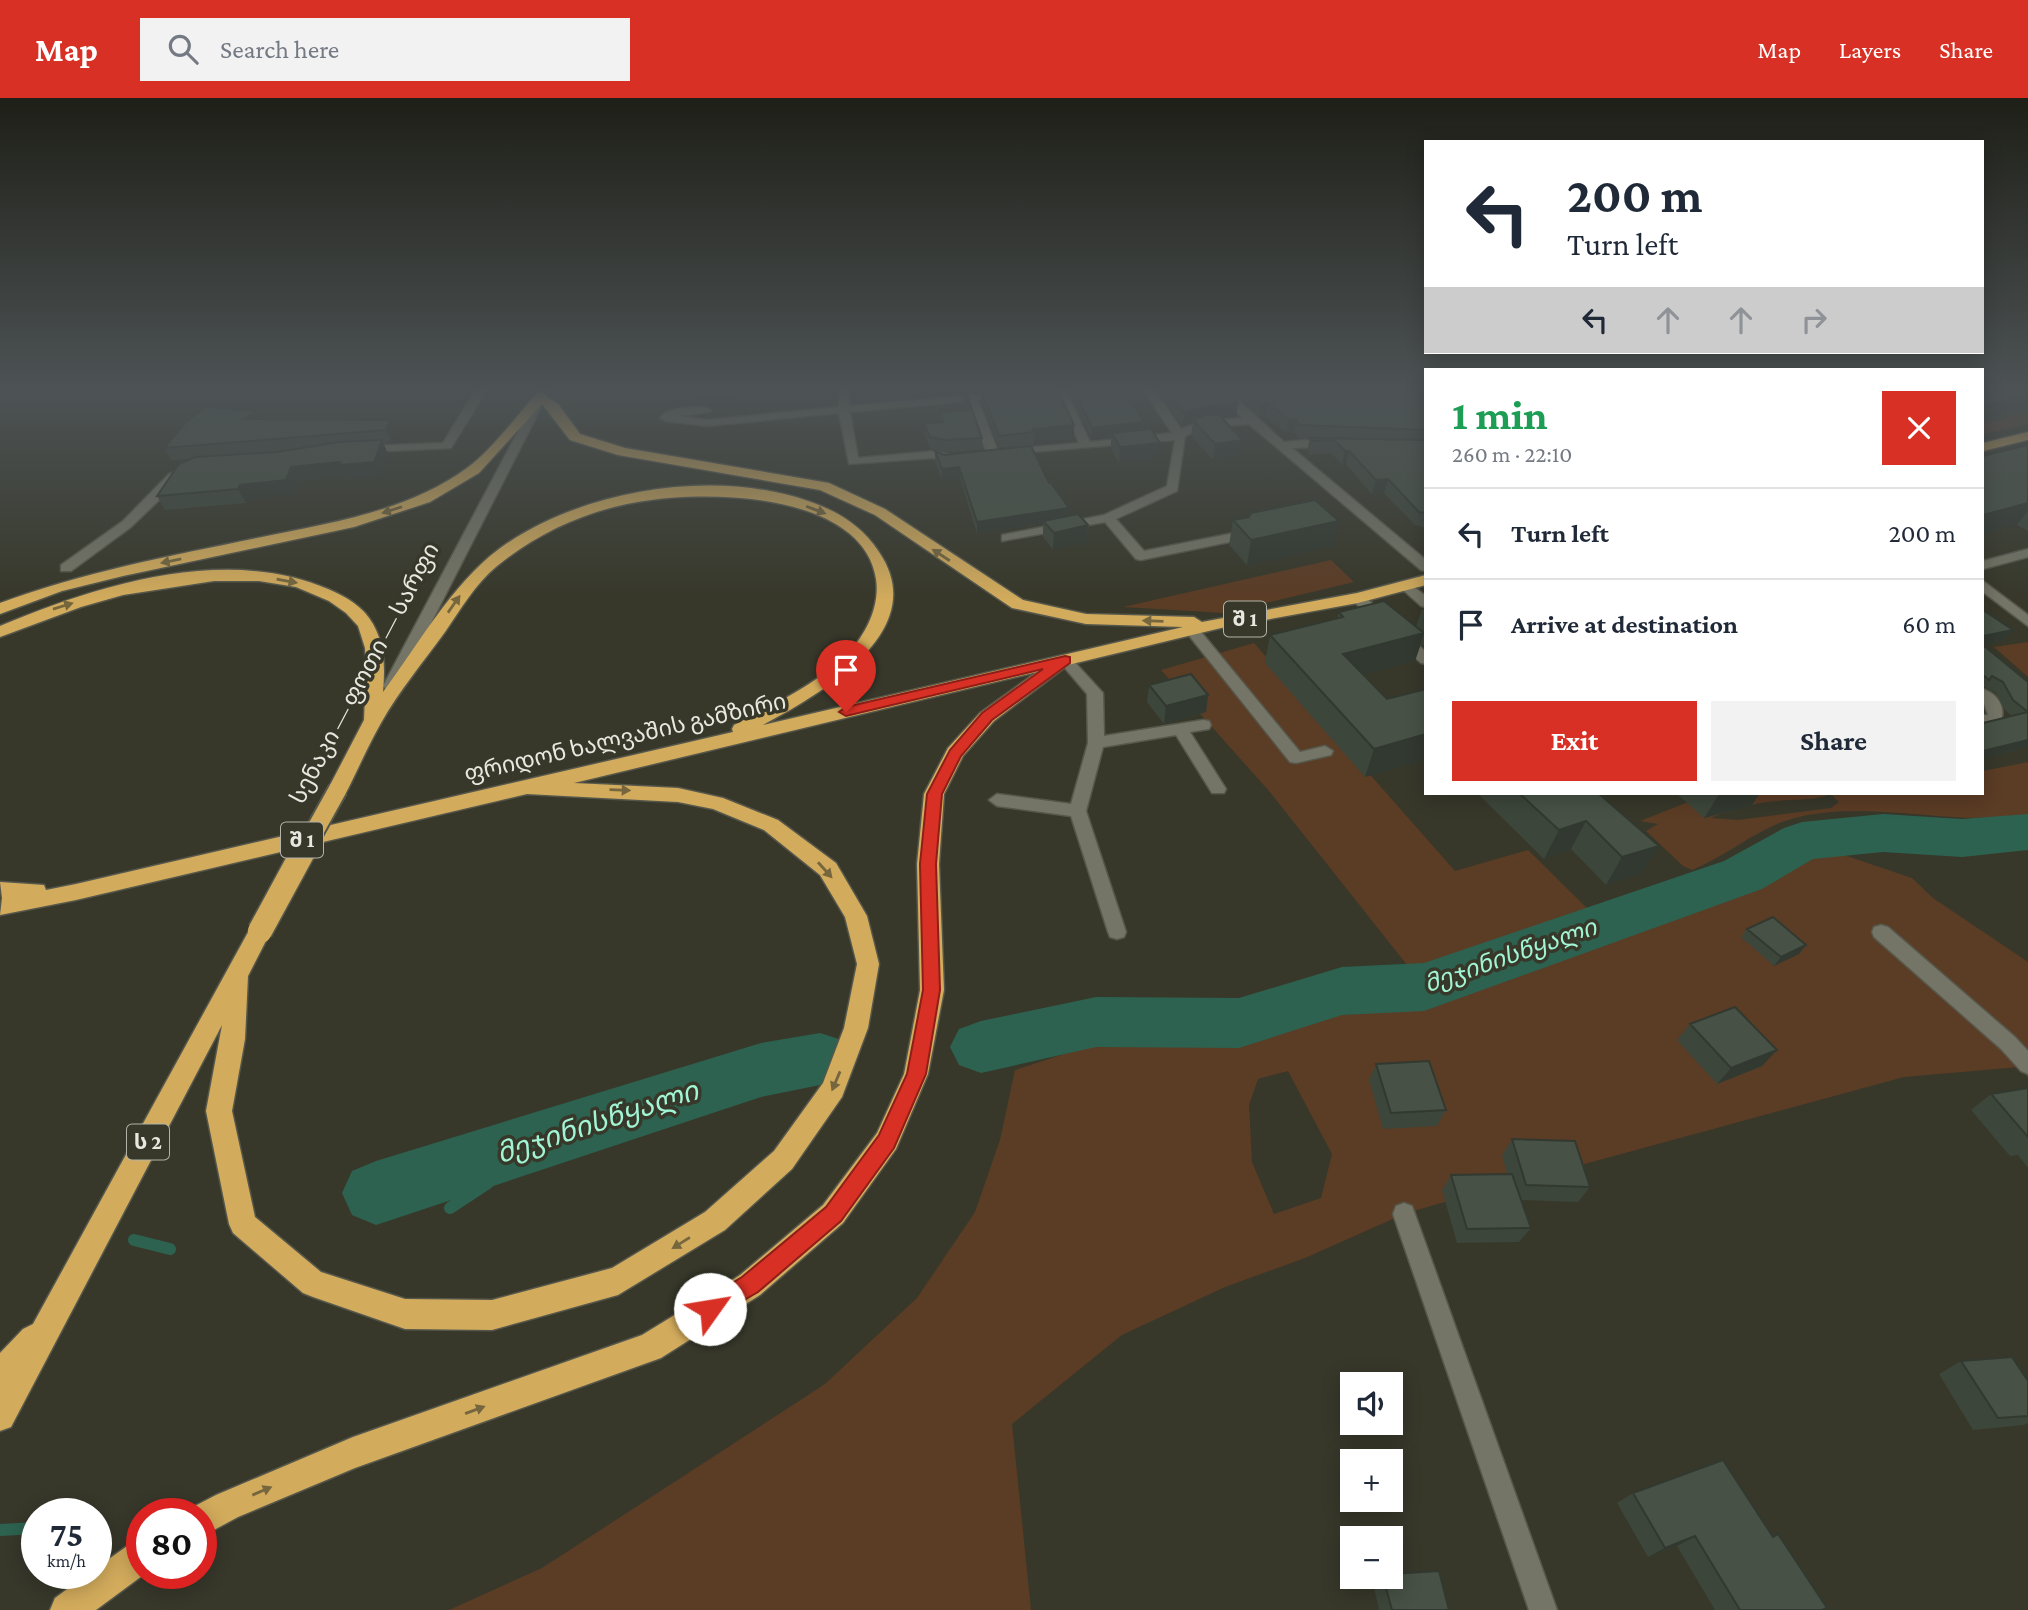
<!DOCTYPE html>
<meta charset="utf-8">
<style>
:root{--surface:#fff;--page:#f2f2f3;--text:#1f2937;--muted:#747a83;--line:#e0e1e3;--accent:#d93025}
body{margin:0;font-family:"Crimson Pro","Noto Sans Georgian",serif;background:var(--page);color:var(--text);height:100vh;display:flex;flex-direction:column;font-size:26px;white-space:nowrap}
*{box-sizing:border-box;margin:0}
p{font-size:23px;color:var(--muted)}
.icon{flex:none;width:38px;height:38px;fill:none;stroke:currentColor;stroke-width:2;stroke-linecap:round;stroke-linejoin:round}
.map{position:relative;flex:1;overflow:hidden}
.sheet{position:absolute;left:1424px;top:270px;width:560px;height:427px;display:flex;flex-direction:column;background:var(--surface);border-radius:0px;box-shadow:0 4px 18px #0003}
.sheet>*{flex:none}
.top-card{position:absolute;left:1424px;top:42px;width:560px;height:214px;border-radius:0px;box-shadow:0 4px 18px #0003;background:#fff;color:var(--text);overflow:hidden}
.controls{position:absolute;left:1340px;top:1274px;display:grid;gap:14px}
.controls a{display:grid;place-items:center;width:63px;height:63px;border-radius:0px;background:var(--surface);box-shadow:0 4px 18px #0003;font-size:35px}
.speed{position:absolute;left:21px;top:1400px;display:flex;gap:14px;font-size:35px;font-weight:700;text-align:center}
.speed>*{display:grid;place-content:center;width:91px;height:91px;border-radius:50%;background:var(--surface);box-shadow:0 4px 18px #0003;line-height:1}
.speed small{font-size:18px;font-weight:400}
.speed .limit{border:10px solid #d22;background:#fff;color:#111}
.pin{position:absolute;display:grid;place-items:center;width:60px;height:60px;color:#fff;margin:-72px -30px;border-radius:50% 50% 50% 0;rotate:-45deg;box-shadow:0 0 7px #0007}
.pin .icon{rotate:45deg}
.me{position:absolute;width:77px;margin:-38px;rotate:58deg;stroke-linejoin:round;filter:drop-shadow(0 0 5px #0008)}
.turn{display:flex;align-items:center;gap:24px;height:147px;padding:0 28px;font-size:32px}
.turn .icon{width:91px;height:91px;stroke-width:2.5}
.turn b{display:block;font-size:49px;line-height:60px}
.lanes{display:flex;align-items:center;height:66px;padding:0 28px;background:#0003;justify-content:center;gap:35px;direction:ltr}
.lanes .off{opacity:.35}
.round{display:grid;place-items:center;flex:none;width:74px;height:74px;border-radius:0px;background:var(--page)}
.overview{display:flex;align-items:center;justify-content:space-between;height:119px;padding:0 28px}
h1{font-size:42px;font-weight:700;line-height:52px;color:#1e9e55}
.action{display:flex;gap:14px;margin-top:auto;padding:14px 28px}
.action a{flex:1;height:80px;border-radius:0px;background:var(--accent);color:#fff;font-size:28px;font-weight:700;line-height:80px;text-align:center}
.action a+a{background:var(--page);color:var(--text)}
ul{padding:0;list-style:none}
li{display:flex;align-items:center;gap:21px;height:91px;padding:0 28px;border-top:2px solid var(--line)}
li div{flex:1}
li b{display:block;font-size:26px}
li em{font-style:normal}
header{display:flex;align-items:center;gap:42px;box-sizing:border-box;height:98px;padding:0 35px;background:var(--accent);color:#fff}
header strong{font-size:33px}
nav{display:flex;gap:38px;margin-inline-start:auto;font-size:24px}
.search{width:490px;height:63px;background:var(--page);display:flex;align-items:center;gap:18px;box-sizing:border-box;padding:0 24px;border-radius:0px;color:var(--muted);font-size:26px}
.map>svg:first-child{display:block}
</style>
<header>
<strong>Map</strong>
<div class="search"><svg class="icon" aria-label="search" viewBox="0 0 24 24"><circle cx="10" cy="10" r="6"/><path d="M15 15l6 6"/></svg>Search here</div>
<nav><a>Map</a><a>Layers</a><a>Share</a></nav>
</header>
<div class="map">
<svg width="2028" height="1512" viewBox="0 0 2028 1512">
<rect width="100%" height="100%" fill="#37382a"/>
<path fill="#5b3c25" fill-rule="evenodd" d="M2028,315V326L1983,336V326Z
M1331,462L1354,484L1223,515L1123,509Z
M2028,544V579L1994,549Z
M1254,545L1455,773L1528,752L1592,815L1539,843L1415,877L1269,693L1161,572Z
M2028,664V717C2003,719 1978,721 1953,719C1896,716 1832,704 1777,726C1747,739 1722,760 1692,772L1683,768L1646,733L1658,726L1640,723L1711,695H1983V673ZM1831,696L1839,704L1831,710L1738,722L1711,720C1731,711 1754,705 1776,703C1796,701 1812,703 1831,696Z
M1820,749L1912,780L1933,800L2028,864V980L2019,969L1904,979L1434,1107L1404,1116L1305,1160L1225,1189L1122,1237L1012,1326L1031,1512H449L542,1470L825,1286L917,1200L975,1114L1000,1042L1015,972L1122,937L1248,944L1313,920L1392,912L1728,795ZM1288,973L1332,1056L1321,1100L1274,1116L1252,1064L1249,1007L1258,981Z"/>
<g fill="none" stroke-linecap="round" stroke-linejoin="round">
<path stroke="#2d6250" stroke-width="10" d="M485,1087L560,1037"/>
<path stroke="#2d6250" stroke-width="12" d="M450,1110L488,1085
M134,1142L170,1151
M0,1432L37,1430"/>
<path fill="#2d6250" fill-rule="evenodd" d="M1883,716L1962,721L2028,716V752L1962,759L1883,754L1813,761L1762,791L1424,913L1342,917L1239,950L1096,949L981,975L959,967L950,949L959,931L981,923L1096,899L1239,900L1342,869L1424,865L1724,763L1784,730L1802,724Z
M820,935L842,942L851,961L842,980L820,987L761,999L376,1127L352,1117L342,1095L352,1073L376,1063L761,945Z"/>
<defs>
<path id="minor" d="M477,290H488L451,350L364,354L358,351L364,348L443,345Z
M541,290H551L399,588L396,591H386L383,588Z
M839,290H849V308L1007,294V298L978,302L999,356L993,359L987,356L968,303L850,314L858,360L935,353L962,360L944,365L933,360L849,366L839,315L707,328L666,323L660,320C667,309 701,306 711,312L710,314L679,318L707,322L839,309Z
M1070,290L1066,293L1090,344L1172,335L1142,290H1153L1181,331L1201,324L1242,320L1214,290H1225L1284,344L1304,342L1334,344L1336,346L1330,349L1292,350L1426,462V473L1421,472L1249,326L1203,330L1185,338L1177,393L1116,421L1144,453L1239,434L1244,435V441L1141,462L1136,461L1105,424L1002,443V437L1104,417L1167,388L1175,342L1007,356L1005,354L1011,351L1079,345L1056,294L1034,296L1029,293L1032,290Z
M178,373L184,377L182,380L131,429L71,473H61V467L123,423L169,376Z
M2028,451V459L1983,471V463Z
M1983,483L2028,517V528L1983,494Z
M1407,484L1426,498V509L1421,508L1402,491L1400,488Z
M1358,496L1363,497L1426,554V566L1421,565L1353,503V497Z
M1192,528L1197,529L1300,654L1325,648L1333,653L1331,657L1296,665L1290,664L1187,535L1185,532Z
M1065,558L1070,559L1103,595L1104,638L1203,622L1209,623L1211,627L1209,631L1190,634L1226,691L1224,695H1212L1176,637L1103,649L1086,713L1126,834L1124,839L1117,841L1110,839L1108,834L1071,718L997,708L989,702L997,696L1071,706L1088,645L1087,596L1058,562Z
M1983,591C1998,596 2007,610 2000,625L1983,627V617H1988L1983,603Z
M1881,827L1888,829L2015,939L2028,953V976L2021,973L2001,951L1874,839L1872,834L1874,829Z
M1404,1105L1412,1108L1415,1116L1557,1512H1529L1393,1116L1396,1108Z"/>
<path id="highway" d="M541,295L558,306L580,336L625,350L829,385L885,411L1023,502L1086,516L1194,519L1202,524L1357,495L1426,477V487L1358,505L1221,530L1068,567L994,623L963,658L944,696L939,766L944,892L928,976L896,1051L843,1125L760,1197L661,1260L355,1370L238,1419L201,1439V1416H188L189,1411L216,1397L353,1339L642,1237L740,1177L823,1107L877,1035L904,976L920,892L917,766L924,696L948,650L980,615L1037,574L574,685L678,690L723,700L778,722L836,765L867,818L879,866L868,930L842,999L792,1071L725,1132L618,1197L492,1232L405,1231L313,1199L303,1195L233,1135L229,1126L206,1013L222,927L11,1329L0,1333V1255L23,1231L33,1226L252,827L260,824L268,827L271,833L248,878L245,941L232,1013L255,1119L321,1174L405,1201L492,1202L612,1170L705,1114L774,1053L823,985L844,930L857,866L845,819L820,777L764,732L713,711L678,704L527,696L76,802L0,817L2,800L0,784L44,787L46,792L76,786L733,634L732,631L734,627C774,606 818,586 850,553C867,534 880,507 876,481C863,396 714,393 651,402C595,409 541,432 497,468C475,486 461,511 445,534C424,563 399,593 381,625C369,646 359,669 348,691L345,696H331L328,691L364,622L366,574L365,550L358,528L346,515L329,503L296,489L259,483H214L123,497L81,509L0,539V528C98,487 225,447 328,491C346,499 363,508 373,526C385,547 385,571 383,594C418,547 452,486 499,451C579,392 714,370 808,403C838,413 862,428 879,454C933,533 820,596 763,627L1183,529L1086,526L1012,510L875,417L820,392L618,357L570,342L542,306L479,375L430,404L354,429L123,478L62,493L0,516V505C83,474 170,458 257,440C329,425 407,414 467,370C490,354 517,318 536,296Z
M2028,334V342L1983,353V345Z
M142,1441V1475H146L96,1512H50L55,1500L89,1475H96V1470L130,1446Z"/>
</defs>
<use href="#minor" stroke="#56574b" stroke-width="3"/>
<use href="#highway" stroke="#56574b" stroke-width="3"/>
<use href="#minor" fill="#747566" fill-rule="evenodd"/>
<use href="#highway" fill="#d2ab5c" fill-rule="evenodd"/>
<defs>
<path id="highway-bridge-far1" d="M303,754L338,691"/>
<path id="highway-bridge" d="M260,833L304,752"/>
</defs>
<use href="#highway-bridge-far1" stroke="#56574b" stroke-width="22" stroke-linecap="butt"/>
<use href="#highway-bridge" stroke="#56574b" stroke-width="27" stroke-linecap="butt"/>
<use href="#highway-bridge-far1" stroke="#d2ab5c" stroke-width="18"/>
<use href="#highway-bridge" stroke="#d2ab5c" stroke-width="24"/>
</g>
<path fill="#3d463b" d="M694,290H741V297L696,299Z
M956,290H1057L1074,340L1034,344V347L999,350L982,304L981,292L958,294Z
M1069,290H1122L1144,324L1143,332L1158,361L1119,365L1111,351V339L1092,341L1069,294Z
M1156,290H1224L1236,318L1222,319L1243,342L1241,358L1213,362L1191,338L1193,324L1182,328Z
M1237,290H1426V430L1415,427L1384,395L1372,396L1346,366H1342L1331,355L1310,357L1307,353L1310,340H1298L1294,334L1286,335L1266,318L1260,319L1236,297Z
M963,294L982,340V352L946,354L930,351L925,338L924,326L941,324V314L966,312L963,306Z
M256,313L260,321L390,322L395,335L392,344L383,345L388,356L380,378L346,382L344,378L298,383L293,396L248,401L246,405L165,412L157,398L191,361L171,362L164,350Z
M2028,347V433L2017,427L1983,436V358Z
M935,353L944,357L1049,385L1068,418L1088,427L1087,444L1053,452L1043,439V425L977,436L960,380L942,382L935,364Z
M1233,422L1333,448L1247,467L1229,447Z
M1426,510V551L1421,546L1415,563L1363,576L1387,601L1426,591L1365,679L1265,565L1270,537L1337,521L1339,514L1416,529L1422,511Z
M1983,512L2005,542L1983,547L2028,584V649L1983,661L2012,618L2005,612L1995,594L1984,589L1983,590Z
M1149,587L1208,597L1206,614L1164,626L1147,604Z
M1477,695H1598L1659,748L1641,776L1606,787L1571,751L1544,761Z
M1676,695H1760L1752,707L1704,720Z
M1747,831L1806,847L1799,856L1774,868L1741,839Z
M1690,926L1777,952L1762,968L1717,986L1677,942Z
M1376,966L1446,1012L1437,1028L1383,1031L1369,982Z
M2028,990V1070L2018,1057L2010,1058L1971,1012L1991,996Z
M1512,1041L1590,1089L1578,1104L1521,1102L1531,1130L1519,1144L1457,1145L1442,1092L1451,1077L1507,1076L1502,1057Z
M1961,1263L2028,1283V1325L2024,1327L1973,1332L1939,1276Z
M1633,1395L1822,1512H1715L1677,1448L1648,1459L1617,1405Z
M1380,1479H1391L1449,1512H1379L1373,1485Z"/>
<path fill="#323930" d="M958,290H1000L958,294Z
M2028,298V310L1983,320V308Z
M1238,305L1236,318L1193,322V324L1182,328L1184,315L1202,309Z
M1268,305L1266,318L1260,319L1262,306Z
M256,313L262,325L244,321Z
M1296,321L1294,334L1286,335L1289,322Z
M390,322L395,335L392,344L386,332Z
M1144,324L1143,336L1112,335L1111,339L1092,341V330Z
M1074,327V340L1034,344V334L1033,331Z
M382,342L388,356L380,378L346,382L344,378L298,383L293,396L248,401L246,405L238,391L240,387L291,369Z
M1243,342L1241,358L1213,362L1215,346Z
M1160,345L1158,361L1119,365L1120,349Z
M1345,353H1349L1346,366H1342Z
M959,369L960,380L942,382V371Z
M1388,381L1384,395L1372,396L1376,382Z
M2028,405V412L2017,427L1983,436V417Z
M1069,410L1068,421L1043,423V425L977,436V424Z
M1339,423L1333,448L1247,467L1251,442Z
M1088,427L1087,444L1053,452L1054,435Z
M2013,532L2005,542L1983,547V538Z
M1424,535L1415,563L1336,584L1343,556Z
M1208,597L1206,614L1164,626L1166,608Z
M1426,636V662L1365,679L1374,651Z
M2028,642V649L1983,661V653Z
M1720,695H1760L1752,707L1704,720Z
M1586,723L1571,751L1544,761L1559,732Z
M1659,748L1641,776L1606,787L1622,759Z
M1806,847L1799,856L1774,868L1781,859Z
M1777,952L1762,968L1717,986L1731,970Z
M1695,1438L1677,1448L1648,1459L1665,1450Z"/>
<path fill="#475145" stroke="#323930" stroke-width="2" d="M998,290H1057L1074,327L1033,331L1034,334L999,338L981,292Z
M1073,290H1122L1144,324L1092,330Z
M1166,290H1224L1238,305L1202,309L1184,315Z
M1245,290H1426V332L1300,327L1296,321L1289,322L1268,305L1262,306Z
M1983,290H2028V298L1983,308Z
M963,294H966L982,340L946,342L930,339L924,326L943,324L941,314L970,312Z
M205,309L256,313L244,321L390,322L386,332L164,350L186,324Z
M1218,316L1243,342L1215,346L1193,322L1206,317Z
M1151,331L1160,345L1120,349L1112,335Z
M1310,340L1426,342V415L1419,414L1388,381L1376,382L1349,353H1345L1334,342L1313,343Z
M382,342L374,364L339,367L340,364L291,369L286,382L240,387L238,391L157,398L179,366L195,359L277,354L339,344Z
M2028,347V405L1983,417V358Z
M1031,348L1049,385H1051L1069,410L977,424L959,369L942,371L935,353L944,357Z
M1315,402L1339,423L1251,442L1233,422L1249,419L1251,415Z
M1078,416L1088,427L1054,435L1043,423Z
M1384,503L1424,535L1343,556L1387,601L1426,591V636L1374,651L1270,537L1343,519L1339,514Z
M1983,512L2013,532L1983,538Z
M1983,547L2028,584V642L1983,653V625L2028,614L2013,602L2003,584L1992,578L1989,582L1983,577Z
M1191,576L1208,597L1166,608L1149,587Z
M1519,695H1598L1659,748L1622,759L1586,723L1559,732Z
M1773,819L1806,847L1781,859L1747,831Z
M1735,909L1777,952L1731,970L1690,926Z
M1429,963L1446,1012L1391,1015L1376,966Z
M2028,990V1039L1991,996Z
M1512,1041L1575,1043L1590,1089L1526,1087Z
M1512,1076L1531,1130L1467,1131L1451,1077Z
M2012,1259L2028,1283V1318L1998,1320L1961,1263Z
M1723,1362L1773,1439L1778,1436L1827,1510L1822,1512H1740L1695,1438L1665,1450L1633,1395Z
M1439,1473L1449,1512H1392L1383,1479H1391V1476Z"/>
<defs><path id="oneway-solid" d="M-6-.8H1V-3.2L6.5 0L1 3.2V.8H-6Z" transform="scale(1.75)"/></defs>
<g fill="#75663e">
<use href="#oneway-solid" transform="translate(392 412) rotate(162)"/>
<use href="#oneway-solid" transform="translate(816 412) rotate(21)"/>
<use href="#oneway-solid" transform="translate(941 457) rotate(-147)"/>
<use href="#oneway-solid" transform="translate(171 463) rotate(168)"/>
<use href="#oneway-solid" transform="translate(287 483) rotate(10)"/>
<use href="#oneway-solid" transform="translate(454 506) rotate(-55)"/>
<use href="#oneway-solid" transform="translate(63 508) rotate(-17)"/>
<use href="#oneway-solid" transform="translate(1153 523) rotate(-178)"/>
<use href="#oneway-solid" transform="translate(620 692) rotate(2)"/>
<use href="#oneway-solid" transform="translate(825 772) rotate(48)"/>
<use href="#oneway-solid" transform="translate(836 983) rotate(113)"/>
<use href="#oneway-solid" transform="translate(681 1145) rotate(148)"/>
<use href="#oneway-solid" transform="translate(475 1312) rotate(-20)"/>
<use href="#oneway-solid" transform="translate(262 1393) rotate(-23)"/>
</g>
<linearGradient id="sky" x2="0" y2="1"><stop stop-color="#1e1f17"/><stop offset="0.58" stop-color="#4d5355"/><stop offset="1" stop-color="#4d5355" stop-opacity="0"/></linearGradient>
<rect width="2028" height="502" fill="url(#sky)"/>
<path fill="#d93025" stroke="#8d1f18" stroke-width="2" d="M1065,558L1070,559V565L992,622L961,658L942,696L936,766L940,892L926,976L894,1050L841,1123L758,1194L710,1222L702,1219L699,1211L702,1204L742,1179L826,1109L879,1037L907,976L923,892L920,766L927,696L950,652L982,615L1043,571L846,618L839,614L846,609Z"/>
<g text-anchor="middle" dominant-baseline="central" stroke-width="7" stroke-linejoin="round" paint-order="stroke">
<g fill="#37382a" stroke="#b2b3a9" stroke-width="2">
<rect x="1224" y="503.5" width="42" height="35" rx="5"/>
<rect x="281" y="724.5" width="42" height="35" rx="5"/>
<rect x="127" y="1026.5" width="42" height="35" rx="5"/>
</g>
<g font-size="21" font-weight="bold" fill="#e7e8df">
<text x="1245" y="521">შ 1</text>
<text x="302" y="742">შ 1</text>
<text x="148" y="1044">ს 2</text>
</g>
<g font-size="23" fill="#e7e8df" stroke="#37382a">
<text transform="translate(364 575) rotate(-62)">სენაკი — ფოთი — სარფი</text>
<text transform="translate(625 639) rotate(-13)">ფრიდონ ხალვაშის გამზირი</text>
</g>
<g font-size="24" font-style="italic" fill="#a1f5d5" stroke="#37382a">
<text transform="translate(1510 857) rotate(-19)">მეჯინისწყალი</text>
</g>
<g font-size="28" font-style="italic" fill="#a1f5d5" stroke="#37382a">
<text transform="translate(597 1024) rotate(-18)">მეჯინისწყალი</text>
</g>
</g>
</svg>
<div class="controls">
<a><svg class="icon" aria-label="sound" viewBox="0 0 24 24"><path d="M4 9h4l5-4v14l-5-4H4zM17 9q2 3 0 6"/></svg></a>
<a>+</a>
<a>−</a>
</div>
<div class="speed"><div>75<small>km/h</small></div><div class="limit">80</div></div>
<div class="pin" style="left:846px;top:614px;background:#d93025"><svg class="icon" aria-label="arrive" viewBox="0 0 24 24"><path d="M6 21V4h12l-3 4 3 4H6"/></svg></div>
<svg class="me" style="left:710px;top:1211px" viewBox="-20 -20 40 40"><circle r="19" fill="#fff"/><path d="M0-13L10 11 0 6-10 11z" fill="#d93025"/></svg>
<div class="top-card">
<div class="turn"><svg class="icon" aria-label="left" viewBox="0 0 24 24"><path d="M17 20v-9H6M10 6l-5 5 5 5"/></svg><div><b>200 m</b>Turn left</div></div>
<div class="lanes"><svg class="icon" aria-label="left" viewBox="0 0 24 24"><path d="M17 20v-9H6M10 6l-5 5 5 5"/></svg><svg class="icon off" aria-label="ahead" viewBox="0 0 24 24"><path d="M12 20V5M6 11l6-6 6 6"/></svg><svg class="icon off" aria-label="ahead" viewBox="0 0 24 24"><path d="M12 20V5M6 11l6-6 6 6"/></svg><svg class="icon off" aria-label="right" viewBox="0 0 24 24"><path d="M7 20v-9h11M14 6l5 5-5 5"/></svg></div>
</div>
<section class="sheet">
<div class="overview"><div><h1>1 min</h1><p>260 m · 22:10</p></div><a class="round" style="background:#d93025;color:#fff"><svg class="icon" aria-label="close" viewBox="0 0 24 24"><path d="M6 6l12 12M18 6L6 18"/></svg></a></div>
<ul>
<li><svg class="icon" aria-label="left" viewBox="0 0 24 24"><path d="M17 20v-9H6M10 6l-5 5 5 5"/></svg><div><b>Turn left</b></div><em>200 m</em></li>
<li><svg class="icon" aria-label="arrive" viewBox="0 0 24 24"><path d="M6 21V4h12l-3 4 3 4H6"/></svg><div><b>Arrive at destination</b></div><em>60 m</em></li>
</ul>
<div class="action"><a>Exit</a><a>Share</a></div>
</section>
</div>
